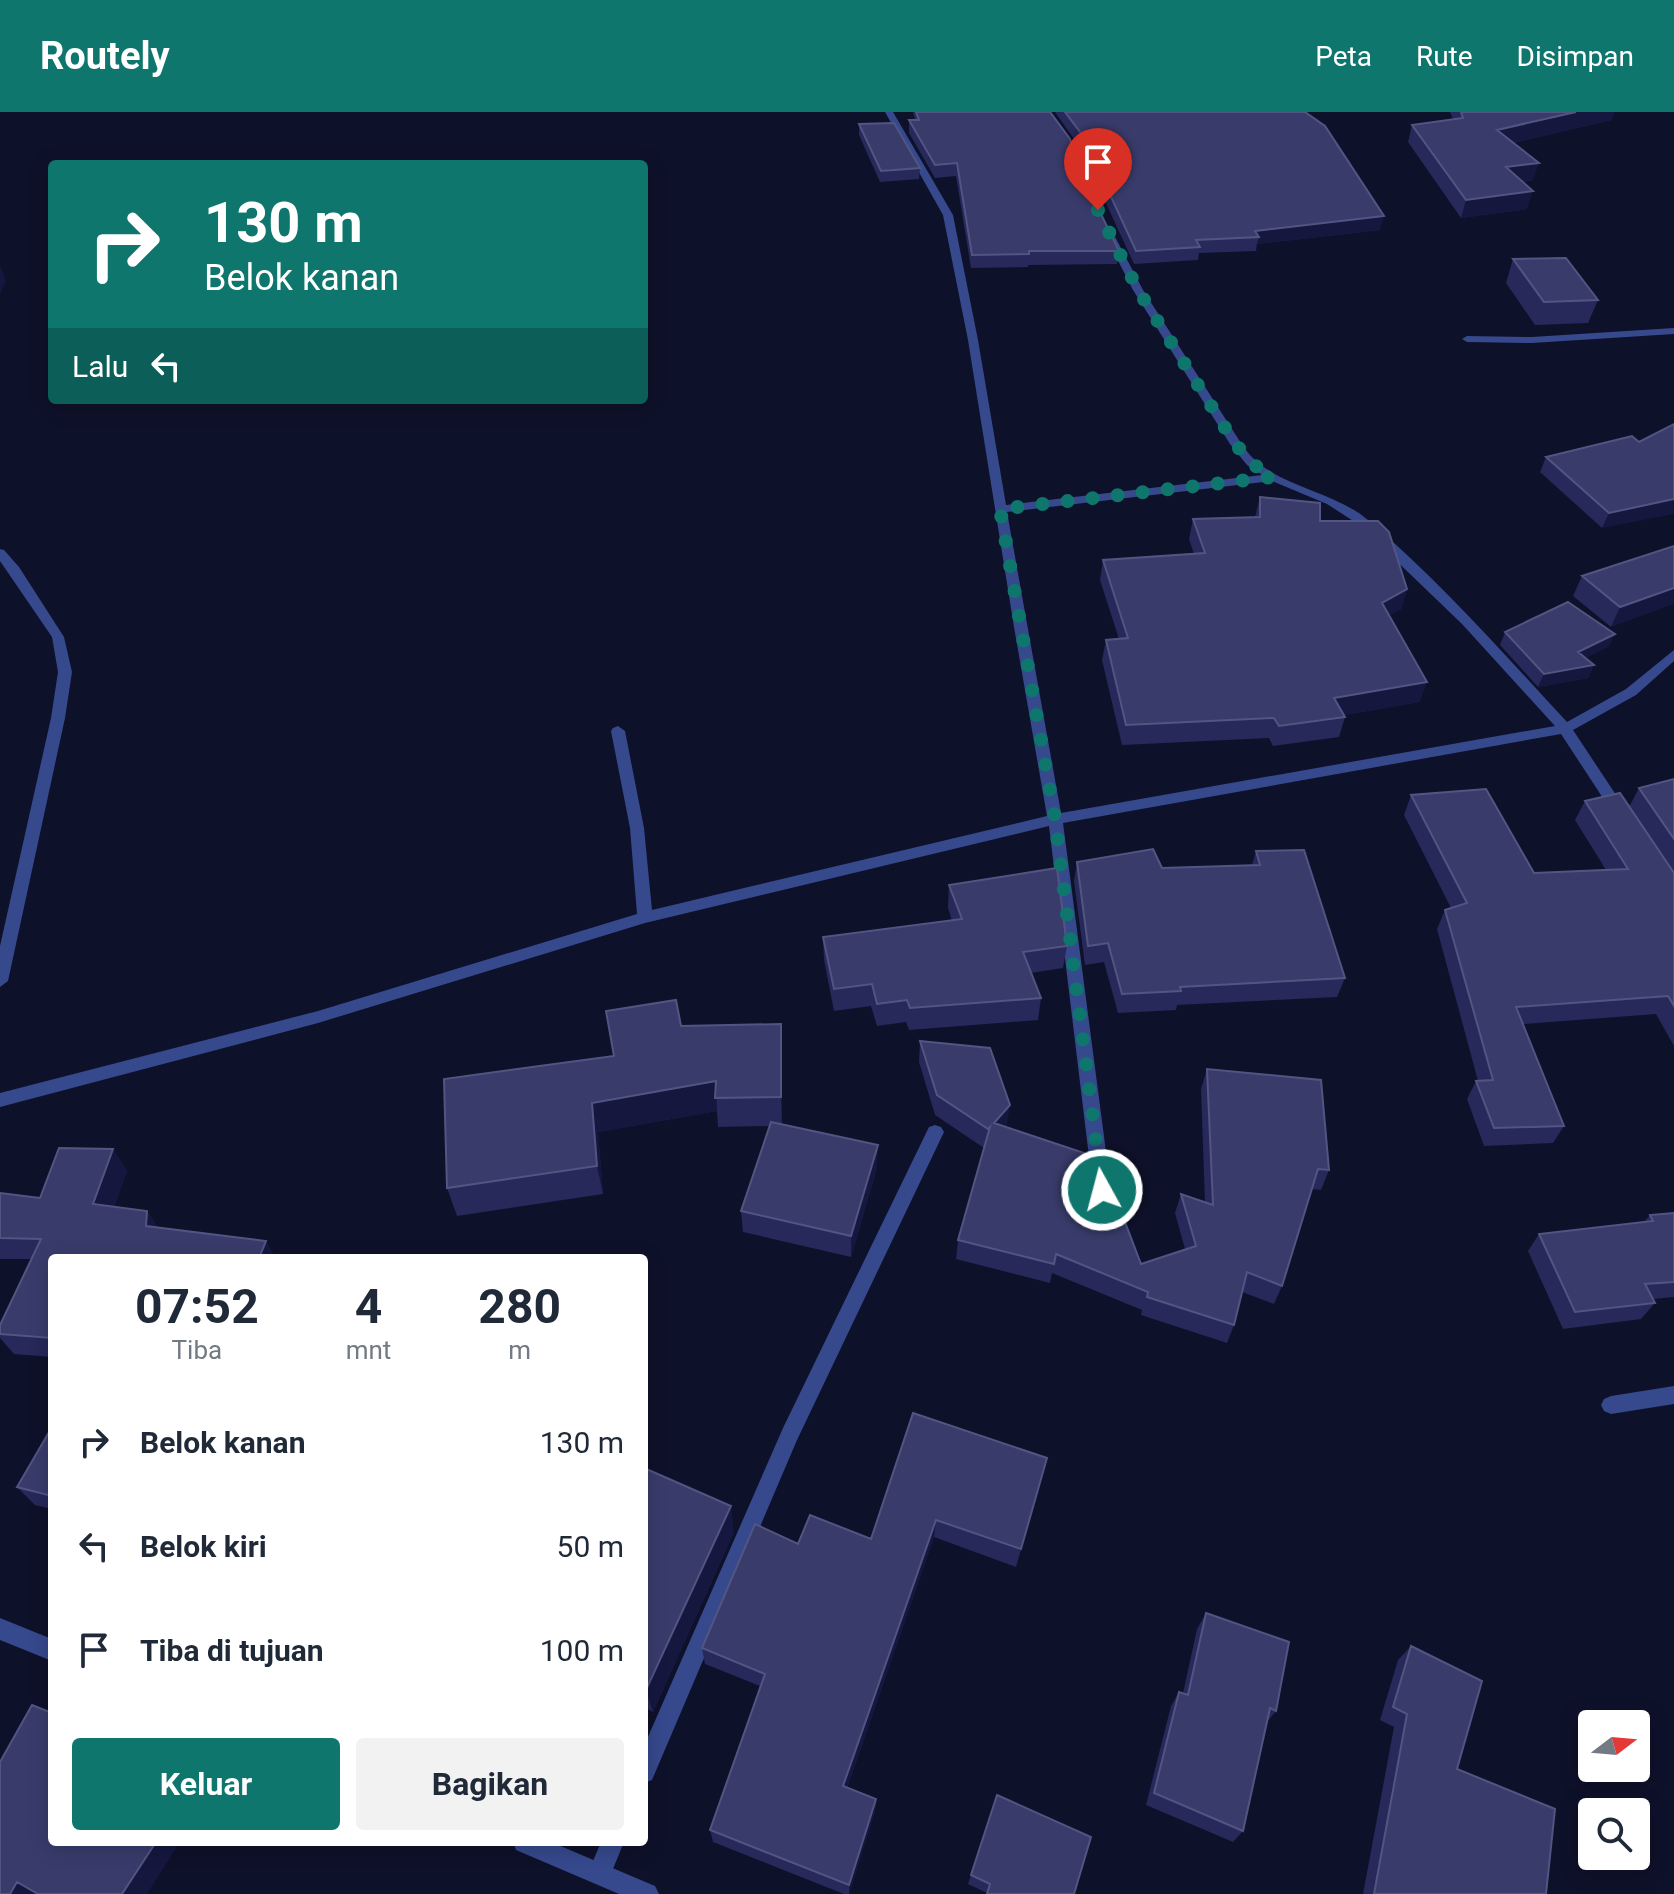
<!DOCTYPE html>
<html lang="id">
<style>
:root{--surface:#fff;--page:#f2f2f3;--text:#1f2937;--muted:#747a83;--accent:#0f766e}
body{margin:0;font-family:Roboto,sans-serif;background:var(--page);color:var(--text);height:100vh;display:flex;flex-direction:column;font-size:30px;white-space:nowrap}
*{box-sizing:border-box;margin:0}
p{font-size:26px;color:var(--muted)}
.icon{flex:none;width:44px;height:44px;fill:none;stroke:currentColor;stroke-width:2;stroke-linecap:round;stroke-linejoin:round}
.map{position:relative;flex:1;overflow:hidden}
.details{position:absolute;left:48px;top:1142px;width:600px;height:592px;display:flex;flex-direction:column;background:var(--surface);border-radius:8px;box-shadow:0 4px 20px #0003}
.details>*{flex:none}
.top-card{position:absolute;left:48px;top:48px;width:600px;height:244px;border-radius:8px;box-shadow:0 4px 20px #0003;background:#0f766e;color:#fff;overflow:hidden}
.needle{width:52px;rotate:74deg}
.buttons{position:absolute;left:1578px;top:1598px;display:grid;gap:16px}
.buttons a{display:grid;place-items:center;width:72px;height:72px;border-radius:8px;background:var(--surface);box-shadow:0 4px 20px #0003;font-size:40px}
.pin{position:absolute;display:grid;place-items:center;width:68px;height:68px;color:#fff;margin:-82px -34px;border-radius:50% 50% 50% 0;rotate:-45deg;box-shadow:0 0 8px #0007}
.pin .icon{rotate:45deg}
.me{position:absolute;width:88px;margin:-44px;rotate:353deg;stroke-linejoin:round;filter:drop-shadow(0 0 6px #0008)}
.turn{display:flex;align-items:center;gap:28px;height:168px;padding:0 24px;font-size:36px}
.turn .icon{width:104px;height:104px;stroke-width:2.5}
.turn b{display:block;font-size:56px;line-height:68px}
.then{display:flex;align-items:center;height:76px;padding:0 24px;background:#0003;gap:16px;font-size:30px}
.eta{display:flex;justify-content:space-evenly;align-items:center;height:136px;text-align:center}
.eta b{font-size:48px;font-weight:700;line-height:56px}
.primary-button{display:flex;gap:16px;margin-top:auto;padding:16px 24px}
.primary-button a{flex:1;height:92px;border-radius:8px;background:var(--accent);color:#fff;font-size:32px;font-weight:700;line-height:92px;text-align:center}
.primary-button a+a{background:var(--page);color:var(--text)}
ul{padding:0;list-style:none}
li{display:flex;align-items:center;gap:24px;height:104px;padding:0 24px}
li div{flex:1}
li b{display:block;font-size:30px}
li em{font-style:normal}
header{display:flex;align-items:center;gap:48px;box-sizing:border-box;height:112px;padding:0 40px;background:var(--accent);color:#fff}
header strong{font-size:38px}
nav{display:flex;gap:44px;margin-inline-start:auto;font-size:28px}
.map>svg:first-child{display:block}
</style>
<header>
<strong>Routely</strong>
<nav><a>Peta</a><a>Rute</a><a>Disimpan</a></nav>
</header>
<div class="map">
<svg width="1674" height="1782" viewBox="0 0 1674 1782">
<rect width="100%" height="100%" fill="#0e112a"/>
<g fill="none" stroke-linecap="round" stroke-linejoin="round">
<path fill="#36498d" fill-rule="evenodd" d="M885,0H893L953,103L978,228L1006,393L1262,363L1247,353L1230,332L1133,178L1104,121L1112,119L1143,178L1239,328C1244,335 1248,342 1254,347C1283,375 1335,380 1368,408C1440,469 1503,541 1567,610L1626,577L1674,538V549L1636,583L1573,618L1626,698L1628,702L1626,706H1616L1561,622L1063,711L1111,1078L1108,1083L1102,1085L1096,1083L1093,1078L1049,714L645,811L318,911L0,995V981L318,899L637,802L630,716L611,619L613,616L618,614L625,619L644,716L652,798L1047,704L1014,515L968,228L943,103ZM1272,369L1327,392L1358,412L1462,512L1555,614L1061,701L1007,400Z
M1043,0H1051L1079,39L1095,88L1087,86L1071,39Z
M1674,216V222L1532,231L1467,230L1462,227L1467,224L1532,225Z
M0,437L4,438L19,455L64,525L72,560L65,606L8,869L0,875V834L51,606L58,560L52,525L0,449Z
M935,1013L941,1015L944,1020L797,1328L652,1668L644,1671V1634L783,1316L929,1015Z
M1674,1274V1292L1611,1302L1604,1299L1601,1293L1604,1287L1611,1284Z
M601,1730H624L608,1769L600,1773L592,1769L588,1761Z"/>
<path fill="#36498d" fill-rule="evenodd" d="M0,1506L52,1527V1549L0,1528Z
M513,1730H551L655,1774L659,1782H619L516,1738Z"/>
</g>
<path fill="#262959" d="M913,0H916L1079,57L1119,139L1117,152L1028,153V155L971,156L956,64L935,66L909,21V8H915Z
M1055,0H1305L1380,118L1257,132L1256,139L1199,141L1198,148L1134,152L1081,37Z
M1450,0H1614L1611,8L1513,31L1533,68L1522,70L1527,97L1461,106L1408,30L1412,13L1453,7Z
M859,12L920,56L919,67L880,70L859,23Z
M1513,147L1598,188L1588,211L1535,213L1506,171Z
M1674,312L1602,416L1540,360L1546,345L1639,330Z
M1260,385L1320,409L1407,477L1401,497L1389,503L1427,570L1419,590L1344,603L1345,605L1339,625L1273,634L1269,626L1122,633L1102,548L1106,528L1119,527L1100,468L1103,448L1194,442L1189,427L1193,407L1255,405Z
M1674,434L1611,515L1573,484L1582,464Z
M1505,520L1609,534L1585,546L1594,553L1588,566L1538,575L1500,533Z
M1674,667V934L1656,902L1523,912L1564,1014L1553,1031L1484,1034L1467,987L1476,969H1478L1437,817L1445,798L1451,796L1404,703L1411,683L1534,761L1606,758L1575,708L1585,689L1629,695L1639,676Z
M1256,739L1345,866L1337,885L1177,893L1176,898L1118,901L1104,850L1085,853L1074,769L1077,750L1162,756L1252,753Z
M949,773L1067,834L1063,856L1031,861L1041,886L1038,908L909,918L906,910L877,914L871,894L834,899L824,848L823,825L952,809L948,796Z
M681,914L782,942V1013L877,1056L851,1145L743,1120L741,1099L770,1014L718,1015L717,999L598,1020L603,1082L457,1104L447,1076L614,944Z
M920,929L1007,1013L1006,1015L1098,1065L1141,1152L1185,1137L1175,1101L1181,1082L1205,1091L1201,977L1207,957L1329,1058L1321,1078L1312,1077L1282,1174L1274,1192L1242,1180L1234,1213L1227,1231L1141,1203L1142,1198L1052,1161L1050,1171L956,1147L958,1128L984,1036L935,1003L919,950Z
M113,1037L127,1059L114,1095L147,1099L158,1116L266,1129L275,1146H52V1245L14,1242L0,1226V1213L31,1147H0V1081L40,1086Z
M1674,1101V1185L1653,1187L1655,1191L1641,1207L1563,1217L1528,1139L1539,1122L1644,1110L1650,1103Z
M52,1315V1397L35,1393L17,1375Z
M644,1356L734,1420L653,1600L644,1595Z
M1042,1364L1016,1455L934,1425L847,1676L876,1687L875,1699L849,1782H844L713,1730L710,1718L760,1574L705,1552L702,1536L798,1432L871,1427Z
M1206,1501L1276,1599L1267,1610L1243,1719L1233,1730L1146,1693L1171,1594L1179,1580L1183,1581L1197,1517Z
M1411,1534L1457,1657L1546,1782H1363L1394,1615L1380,1608L1398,1548Z
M997,1683L1074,1782H986L987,1781L968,1772Z"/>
<path fill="#15173f" d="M1576,0H1614L1611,8L1492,36L1497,18Z
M1539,51L1533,68L1500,73L1506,55Z
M1533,79L1527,97L1461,106L1466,88Z
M1384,104L1380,118L1257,132L1259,125L1255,119Z
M0,153L6,169L0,182Z
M1674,387V402L1602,416L1609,401Z
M1674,476V492L1611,515L1620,495Z
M1407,477L1401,497L1376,511L1382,491Z
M1615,522L1609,534L1572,553L1578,540Z
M1594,553L1588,566L1538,575L1544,562Z
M1427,570L1419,590L1327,606L1334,586Z
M781,912L782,942V1014L781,985Z
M716,969L717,999L598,1020L603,1082L597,1054L592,991Z
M1010,993L1007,1013L991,1031L994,1011Z
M878,1033L877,1056L851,1145V1124Z
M113,1037L127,1059L108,1114L93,1092Z
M147,1099L161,1120L146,1114Z
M266,1129L275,1146H259Z
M731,1394L734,1420L653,1600L646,1578Z
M936,1408L934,1425L843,1687V1674Z
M876,1687L875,1699L849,1782V1773Z
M156,1730H180L147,1782H122Z
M17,1770L38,1782H10Z"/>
<path fill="#393c6b" stroke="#525582" stroke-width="2" d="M916,0H1050L1070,27L1079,57L1119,139H1029V142L972,143L957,51L935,53L909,8H919Z
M1065,0H1305L1325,14L1384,104L1255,119L1259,125L1196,128L1200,135L1136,139L1083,24Z
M1461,0H1576L1497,18L1539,51L1506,55L1533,79L1466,88L1412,13L1463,6Z
M894,11L920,56L881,59L859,12Z
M1566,146L1598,188L1544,190L1513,147Z
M1674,312V387L1609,401L1546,345L1632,324L1639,330Z
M1260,385L1320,391V409H1378L1389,420L1407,477L1382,491L1427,570L1334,586L1345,605L1279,614L1274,606L1126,613L1106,528L1128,526L1103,448L1205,441L1193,407L1260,405Z
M1674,434V476L1620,495L1582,464Z
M1568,490L1615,522L1578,540L1594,553L1544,562L1505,520Z
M1674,667V727L1639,676Z
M1486,677L1534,761L1628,757L1585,689L1620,681L1674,761V894L1668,884L1516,895L1564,1014L1494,1016L1476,969L1493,968L1445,798L1467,791L1411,683Z
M1153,737L1162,756L1260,753L1256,739L1304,738L1345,866L1180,875L1181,879L1122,882L1108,831L1088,834L1077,750Z
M1057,756L1067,834L1023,840L1041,886L910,896L907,888L877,892L872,872L834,877L823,825L962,807L949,773Z
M676,888L681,914L781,912V985L715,986L716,969L592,991L597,1054L447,1076L444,967L614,944L606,899Z
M920,929L990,936L1010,993L994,1011L1093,1044L1098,1065L1109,1068L1141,1152L1196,1134L1181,1082L1213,1093L1207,957L1321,968L1329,1058L1318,1057L1282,1174L1247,1160L1234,1213L1147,1185L1148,1180L1056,1142L1054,1152L958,1128L990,1015L988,1017L937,983Z
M771,1010L878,1033L851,1124L741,1099Z
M59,1036L113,1037L93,1092L147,1099L146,1114L266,1129L259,1146H52V1226L0,1222V1213L41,1127L0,1126V1081L40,1086Z
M1674,1101V1170L1645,1172L1655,1191L1575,1200L1539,1122L1653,1109L1650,1103Z
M913,1301L1047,1346L1021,1437L936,1408L843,1674L876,1687L849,1773L710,1718L765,1562L702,1536L755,1412L798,1432L810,1403L871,1427Z
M52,1315V1384L17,1375Z
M644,1356L731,1394L646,1578L644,1577Z
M1206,1501L1289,1530L1276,1599L1270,1596L1243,1719L1154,1681L1179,1580L1188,1583Z
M1411,1534L1482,1569L1457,1657L1555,1697L1546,1782H1374L1407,1602L1393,1595Z
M32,1593L52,1601V1730H156L122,1782H38L17,1770L10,1782H0V1650Z
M997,1683L1091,1725L1074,1782H987L990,1772L971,1763Z"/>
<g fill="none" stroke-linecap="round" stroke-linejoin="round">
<path stroke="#0f766e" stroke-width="14" stroke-dasharray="0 25.2" d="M1098,98L1138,178L1234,330L1251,351L1273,365L1000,397L1055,707L1102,1078"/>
</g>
</svg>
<div class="buttons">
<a><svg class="needle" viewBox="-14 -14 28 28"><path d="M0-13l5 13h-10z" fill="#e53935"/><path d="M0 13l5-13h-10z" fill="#747a83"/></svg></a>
<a><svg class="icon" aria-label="search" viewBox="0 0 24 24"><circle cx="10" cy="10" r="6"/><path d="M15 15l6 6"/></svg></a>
</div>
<div class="pin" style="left:1098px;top:98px;background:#d93025"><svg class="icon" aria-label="arrive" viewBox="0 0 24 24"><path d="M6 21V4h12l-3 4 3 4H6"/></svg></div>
<svg class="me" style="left:1102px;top:1078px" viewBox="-20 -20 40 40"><circle r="17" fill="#0f766e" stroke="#fff" stroke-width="3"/><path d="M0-11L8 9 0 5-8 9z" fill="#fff"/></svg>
<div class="top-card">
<div class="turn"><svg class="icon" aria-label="right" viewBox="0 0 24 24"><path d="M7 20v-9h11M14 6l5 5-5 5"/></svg><div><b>130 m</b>Belok kanan</div></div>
<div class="then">Lalu<svg class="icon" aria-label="left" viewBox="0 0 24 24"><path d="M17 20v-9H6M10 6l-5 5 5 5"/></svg></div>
</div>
<section class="details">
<div class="eta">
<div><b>07:52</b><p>Tiba</p></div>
<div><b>4</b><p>mnt</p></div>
<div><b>280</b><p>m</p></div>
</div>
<ul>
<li><svg class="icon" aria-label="right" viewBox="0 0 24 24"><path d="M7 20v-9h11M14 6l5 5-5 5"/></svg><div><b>Belok kanan</b></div><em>130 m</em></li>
<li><svg class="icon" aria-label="left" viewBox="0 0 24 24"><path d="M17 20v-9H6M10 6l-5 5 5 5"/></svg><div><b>Belok kiri</b></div><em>50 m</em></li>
<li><svg class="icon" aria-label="arrive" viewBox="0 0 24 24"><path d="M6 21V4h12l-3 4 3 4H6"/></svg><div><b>Tiba di tujuan</b></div><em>100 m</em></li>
</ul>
<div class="primary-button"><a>Keluar</a><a>Bagikan</a></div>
</section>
</div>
